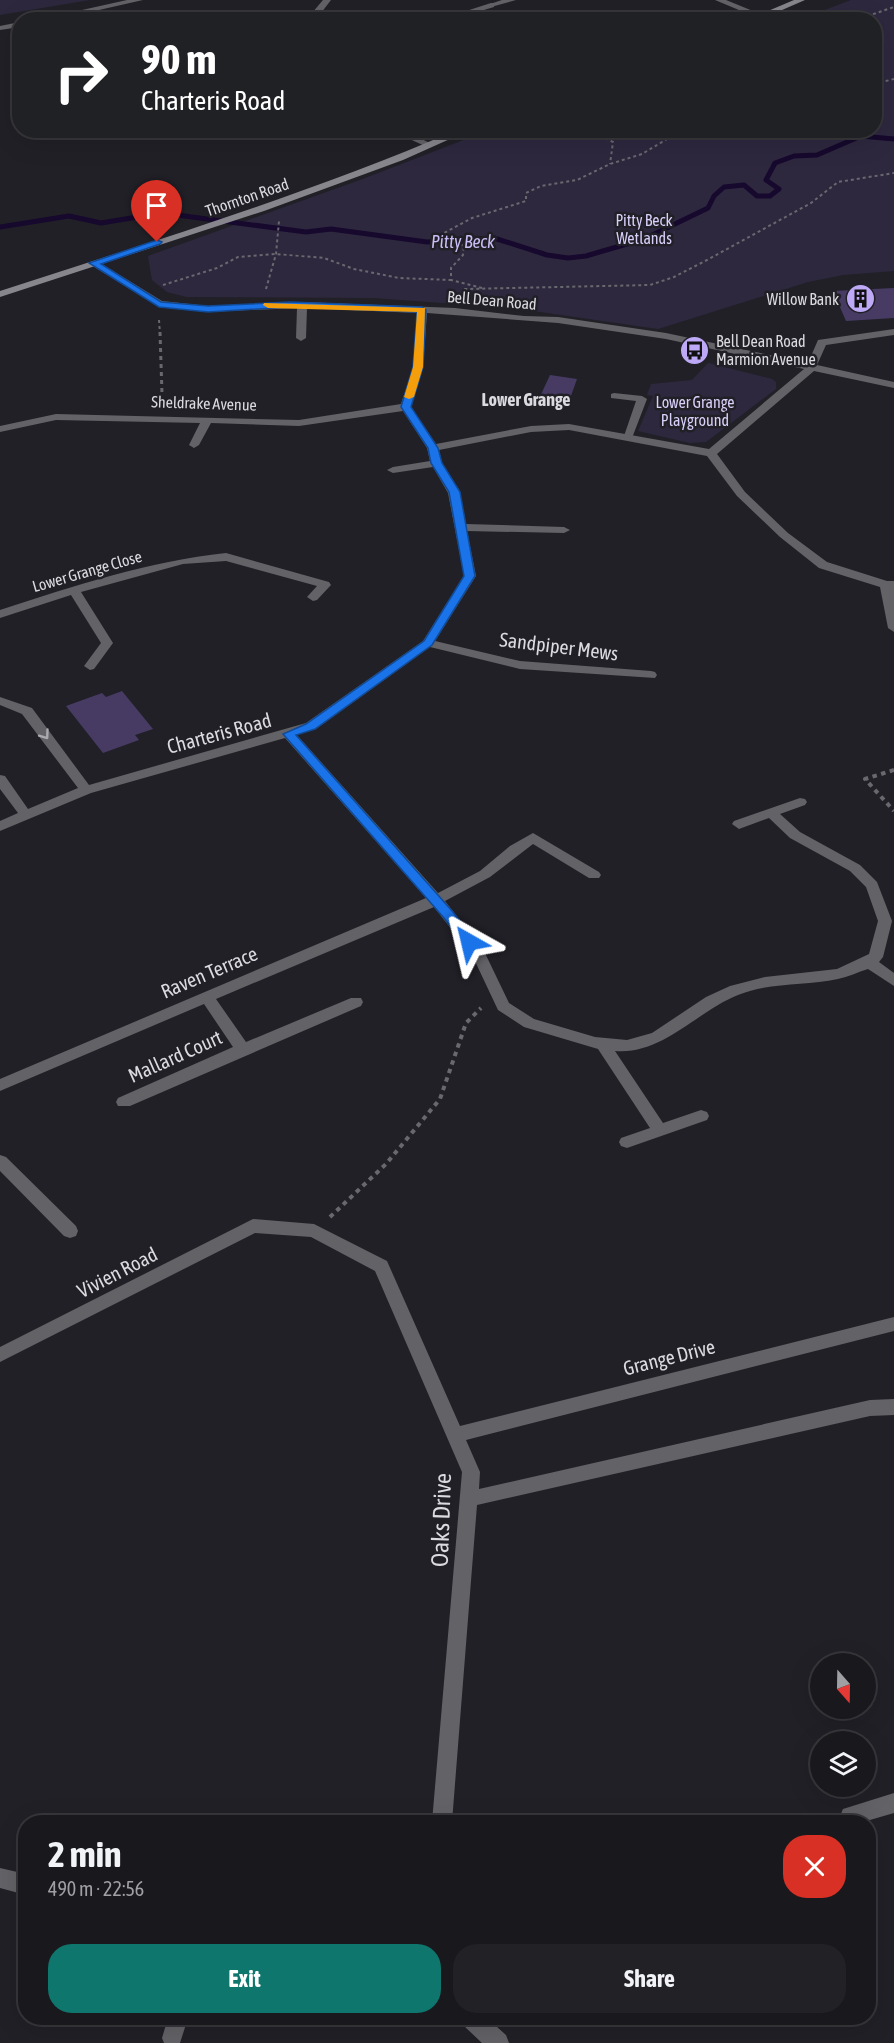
<!DOCTYPE html>
<meta charset="utf-8">
<style>
:root{--surface:#19181d;--page:#222126;--text:#f1f3f6;--muted:#9fa0a4;--line:#37373b;--accent:#0f766e}
body{margin:0;font-family:"Asap Condensed",sans-serif;background:var(--page);color:var(--text);height:100vh;display:flex;flex-direction:column;font-size:22px;white-space:nowrap}
*{box-sizing:border-box;margin:0}
p{font-size:20px;color:var(--muted)}
.icon{flex:none;width:33px;height:33px;fill:none;stroke:currentColor;stroke-width:2;stroke-linecap:round;stroke-linejoin:round}
.map{position:relative;flex:1;overflow:hidden}
.details{position:absolute;left:18px;top:1815px;width:858px;height:210px;display:flex;flex-direction:column;background:var(--surface);border-radius:24px;box-shadow:0 6px 24px #0002,0 0 0 2px var(--line)}
.details>*{flex:none}
.banner{position:absolute;left:12px;top:12px;width:870px;height:126px;border-radius:24px;box-shadow:0 6px 24px #0002,0 0 0 2px var(--line);background:#202124;color:#fff;overflow:hidden}
.needle{width:39px;rotate:160deg}
.tools{position:absolute;left:810px;top:1653px;display:grid;gap:12px}
.tools a{display:grid;place-items:center;width:66px;height:66px;border-radius:50%;background:var(--surface);box-shadow:0 6px 24px #0002,0 0 0 2px var(--line);font-size:30px}
.pin{position:absolute;display:grid;place-items:center;width:51px;height:51px;color:#fff;margin:-62px -26px;border-radius:50% 50% 50% 0;rotate:-45deg;box-shadow:0 0 6px #0007}
.pin .icon{rotate:45deg}
.me{position:absolute;width:66px;margin:-33px;rotate:323deg;stroke-linejoin:round;filter:drop-shadow(0 0 4px #0008)}
.turn{display:flex;align-items:center;gap:21px;height:126px;padding:0 30px;font-size:27px}
.turn .icon{width:78px;height:78px;stroke-width:2.5}
.turn b{display:block;font-size:42px;line-height:51px}
.round{display:grid;place-items:center;flex:none;width:63px;height:63px;border-radius:24px;background:var(--page)}
.headline{display:flex;align-items:center;justify-content:space-between;height:102px;padding:0 30px}
h1{font-size:36px;font-weight:700;line-height:45px}
.action{display:flex;gap:12px;margin-top:auto;padding:12px 30px}
.action a{flex:1;height:69px;border-radius:24px;background:var(--accent);color:#fff;font-size:24px;font-weight:700;line-height:69px;text-align:center}
.action a+a{background:var(--page);color:var(--text)}
.map>svg:first-child{display:block}
</style>
<div class="map">
<svg width="894" height="2043" viewBox="0 0 894 2043">
<rect width="100%" height="100%" fill="#212027"/>
<path fill="#2e283f" d="M0,0H90L0,15Z
M851,0H894V271L843,275L808,282L658,329L513,308L373,298L187,297L167,292L152,280L148,256L360,180L487,131L874,130V20L801,19Z
M708,363L772,379L776,382V389L706,442L690,443L638,431L653,396L647,395L651,384L692,380Z"/>
<g fill="none" stroke-linecap="round" stroke-linejoin="round">
<path stroke="#16092d" stroke-width="5" d="M0,227L69,216L101,223L162,213L306,232L331,229L427,242L494,238L547,255L568,258L586,256L644,239L708,208L714,196L724,187L744,185L757,196H770L779,189L766,180L775,163L794,156L817,155L861,136L894,139"/>
</g>
<path fill="#473b64" d="M894,288V318L846,321L833,291Z
M550,375L577,379L567,407L537,403Z
M122,691L153,729L135,735L139,740L103,753L66,706L102,693L106,697Z"/>
<g fill="none" stroke-linecap="round" stroke-linejoin="round">
<path stroke="#69686e" stroke-width="2" stroke-dasharray="3 3" stroke-linecap="butt" d="M856,20L894,7
M874,84L894,79
M599,130V135L613,142L610,164
M163,285L217,268L238,257L276,254L324,258L354,269L399,278L451,280
M482,288L451,280V268L463,255L464,246L449,240L444,233L472,218L526,201V193L541,186L577,180L610,164L642,154L667,139L770,130
M266,289L276,254L279,221
M462,295L465,289L650,285L674,277L707,260L811,203L838,182L894,173
M159,320L160,334"/>
<path stroke="#69686e" stroke-width="3" stroke-dasharray="4 4" stroke-linecap="butt" d="M160,332L162,394L160,402"/>
<path stroke="#69686e" stroke-width="4" stroke-dasharray="4.5 4.5" stroke-linecap="butt" d="M894,770L865,779L894,811
M330,1217L386,1164L440,1099L466,1023L481,1008"/>
<path fill="#636266" fill-rule="evenodd" d="M491,3H494V7L450,20H438Z
M614,393L642,396L647,399L632,438L624,436L636,401L611,398V394Z
M168,2018H188L180,2043H164L162,2038Z"/>
<path fill="#636266" fill-rule="evenodd" d="M127,0H143L55,20H37Z
M323,0H331L318,17L283,20L312,13Z
M502,0H516L491,7L487,5Z
M715,0H726L765,16L758,18Z
M20,22V27L0,30V26Z
M390,130H403L434,145L427,147Z
M91,261H97L162,301L208,306L302,302L455,308L524,316L558,317L666,333L808,363L818,340L894,329V335L826,345L817,365L894,382V388L814,371L717,454L745,492L788,533L827,562L887,581H894V632L888,628L880,587L819,568L780,537L737,496L707,456L569,430L531,432L439,450L442,463L460,493L466,524L564,527L570,530L564,533L467,531L476,576L435,641L520,661L651,671L655,672L657,675L655,678L520,669L430,647L316,729L296,734L438,893L480,871L510,846L533,833L599,872L601,875L599,878H589L533,844L490,877L445,901L484,951L509,1003L534,1019L595,1037L627,1040L652,1033L706,997L730,986L765,977L837,969L869,954L878,921L866,887L850,871L790,838L769,818L739,829L732,824L734,821L800,798L805,799L807,802L805,805L780,814L800,832L860,865L877,882L892,921L883,957L879,962L894,973V986L868,969C858,972 848,977 838,979C805,986 770,982 738,995C697,1011 663,1055 615,1051L663,1123L701,1110L707,1112L709,1116L707,1120L627,1148L621,1146L619,1142L621,1138L650,1128L598,1049L524,1027L498,1010L473,957L434,907L216,999L246,1042L351,998H361L363,1002L361,1006L130,1106H118L116,1102L118,1098L233,1047L204,1004L0,1091V1079L426,898L285,738L91,793L0,831V821L18,813L0,789V775L5,776L28,809L78,788L22,714L0,705V697L32,708L89,785L306,723L423,641L464,576L448,493L433,467L393,473L387,470L393,467L430,461L427,448L403,411L299,426L211,423L199,445L194,448L189,445L200,423L56,420L0,432V426L56,414L299,420L401,404L413,367L417,313L307,308L306,338L301,341L296,338L297,308L208,312L159,307L91,265ZM427,313L558,323L666,339L804,369L709,449L569,424L531,426L436,444L411,407L423,367Z
M226,553L329,582L331,585L317,600L313,601L307,597L317,586L226,561L183,564L81,592L113,643L94,669L90,670L84,666L101,643L71,595L0,618V610C74,586 149,561 226,553Z
M0,1155L6,1157L76,1226L78,1231L76,1236L70,1238L64,1236L0,1171Z
M253,1219L314,1224L387,1261L460,1426L894,1317V1331L466,1440L480,1472L479,1489L870,1400L894,1399V1415L870,1416L477,1505L452,1822H432L462,1472L375,1271L311,1237L255,1233L0,1362V1347Z
M894,1793V1813L863,1822H842L840,1816L843,1809Z
M0,1868L26,1874V1895L0,1888Z
M461,2018H487L506,2035L509,2043H482L464,2026Z"/>
<path fill="#88868d" fill-rule="evenodd" d="M794,0H805L759,20H747Z
M457,130H470L403,160L264,211L0,297V291C154,241 308,194 457,130Z"/>
</g>
<defs><path id="oneway-chevron" d="M-2-3.5L2.5 0L-2 3.5" fill="none" stroke-width="1.6" stroke-linecap="round" stroke-linejoin="round" transform="scale(1.5)"/></defs>
<use stroke="#abaaaf" href="#oneway-chevron" transform="translate(45 735) rotate(54)"/>
<path fill="#1a73e8" stroke="#114b97" stroke-width="1.5" d="M157,240L162,242L160,244L101,264L161,302L208,306L290,302L422,307L426,310L423,367L411,407L438,448L442,463L460,492L475,576L432,645L315,729L296,735L453,912L474,939L475,942L474,945H464L444,918L283,734L306,724L424,641L464,576L449,492L431,463L428,448L401,407L413,367L417,312L290,307L208,312L159,307L89,263Z"/>
<path fill="#f59e0b" d="M264,303L425,308L423,367L414,397L409,399L404,397L413,367L417,312L268,308L263,305Z"/>
<defs>
<symbol id="building-disc" viewBox="-11 -11 22 22"><circle r="9.5" fill="#bda9f5" stroke="#212027"/><path d="M-4-6H4V6H1V3H-1V6H-4ZM-2.5-4.3h1.7v1.8h-1.7ZM.8-4.3h1.7v1.8H.8ZM-2.5-1h1.7V.8h-1.7ZM.8-1h1.7V.8H.8Z" fill="#111"/></symbol>
<symbol id="bus-disc" viewBox="-11 -11 22 22"><circle r="9.5" fill="#bda9f5" stroke="#212027"/><path d="M-5-6H5V4H4V6H2V4H-2V6H-4V4H-5ZM-3.5-4V0h7V-4ZM-3.5 1.2v1.5H-2V1.2ZM2 1.2v1.5H3.5V1.2Z" fill="#111"/></symbol>
</defs>
<g fill-rule="evenodd">
<use href="#building-disc" x="844" y="282" width="33" height="33"/>
<use href="#bus-disc" x="678" y="334" width="33" height="33"/>
</g>
<g text-anchor="middle" dominant-baseline="central" stroke-width="5" stroke-linejoin="round" paint-order="stroke">
<g font-size="16" fill="#dbdadf" stroke="#212027">
<text transform="translate(247 197) rotate(-19)">Thornton Road</text>
<text transform="translate(492 300) rotate(5)">Bell Dean Road</text>
<text transform="translate(204 403) rotate(2)">Sheldrake Avenue</text>
<text transform="translate(87 571) rotate(-16)">Lower Grange Close</text>
</g>
<g font-size="16" fill="#d9cff9" stroke="#212027">
<text x="644" y="220">Pitty Beck<tspan x="644" dy="18">Wetlands</tspan></text>
<text x="695" y="402">Lower Grange<tspan x="695" dy="18">Playground</tspan></text>
</g>
<g font-size="16" fill="#dbdadf" stroke="#212027" text-anchor="end">
<text x="839" y="299">Willow Bank</text>
<text x="716" y="341" text-anchor="start">Bell Dean Road<tspan x="716" dy="18">Marmion Avenue</tspan></text>
</g>
<g font-size="18" font-style="italic" fill="#cbbef6" stroke="#212027">
<text x="463" y="241">Pitty Beck</text>
</g>
<g font-size="18" font-weight="bold" fill="#dbdadf" stroke="#212027">
<text x="526" y="399">Lower Grange</text>
</g>
<g font-size="20" fill="#dbdadf" stroke="#212027">
<text transform="translate(559 646) rotate(7)">Sandpiper Mews</text>
<text transform="translate(219 733) rotate(-15)">Charteris Road</text>
<text transform="translate(209 972) rotate(-23)">Raven Terrace</text>
<text transform="translate(175 1056) rotate(-24)">Mallard Court</text>
<text transform="translate(117 1272) rotate(-27)">Vivien Road</text>
<text transform="translate(669 1357) rotate(-14)">Grange Drive</text>
</g>
<g font-size="24" fill="#dbdadf" stroke="#212027">
<text transform="translate(441 1520) rotate(-88)">Oaks Drive</text>
</g>
</g>
</svg>
<div class="tools">
<a><svg class="needle" viewBox="-14 -14 28 28"><path d="M0-13l5 13h-10z" fill="#e53935"/><path d="M0 13l5-13h-10z" fill="#9fa0a4"/></svg></a>
<a><svg class="icon" aria-label="layers" viewBox="0 0 24 24"><path d="M12 4l9 5-9 5-9-5zM3 14l9 5 9-5"/></svg></a>
</div>
<div class="pin" style="left:157px;top:242px;background:#d93025"><svg class="icon" aria-label="arrive" viewBox="0 0 24 24"><path d="M6 21V4h12l-3 4 3 4H6"/></svg></div>
<svg class="me" style="left:469px;top:942px" viewBox="-20 -20 40 40"><path d="M0-17L14 15 0 8-14 15z" fill="#1a73e8" stroke="#fff" stroke-width="4"/></svg>
<div class="banner">
<div class="turn"><svg class="icon" aria-label="right" viewBox="0 0 24 24"><path d="M7 20v-9h11M14 6l5 5-5 5"/></svg><div><b>90 m</b>Charteris Road</div></div>
</div>
<section class="details">
<div class="headline"><div><h1>2 min</h1><p>490 m · 22:56</p></div><a class="round" style="background:#d93025;color:#fff"><svg class="icon" aria-label="close" viewBox="0 0 24 24"><path d="M6 6l12 12M18 6L6 18"/></svg></a></div>
<div class="action"><a>Exit</a><a>Share</a></div>
</section>
</div>
